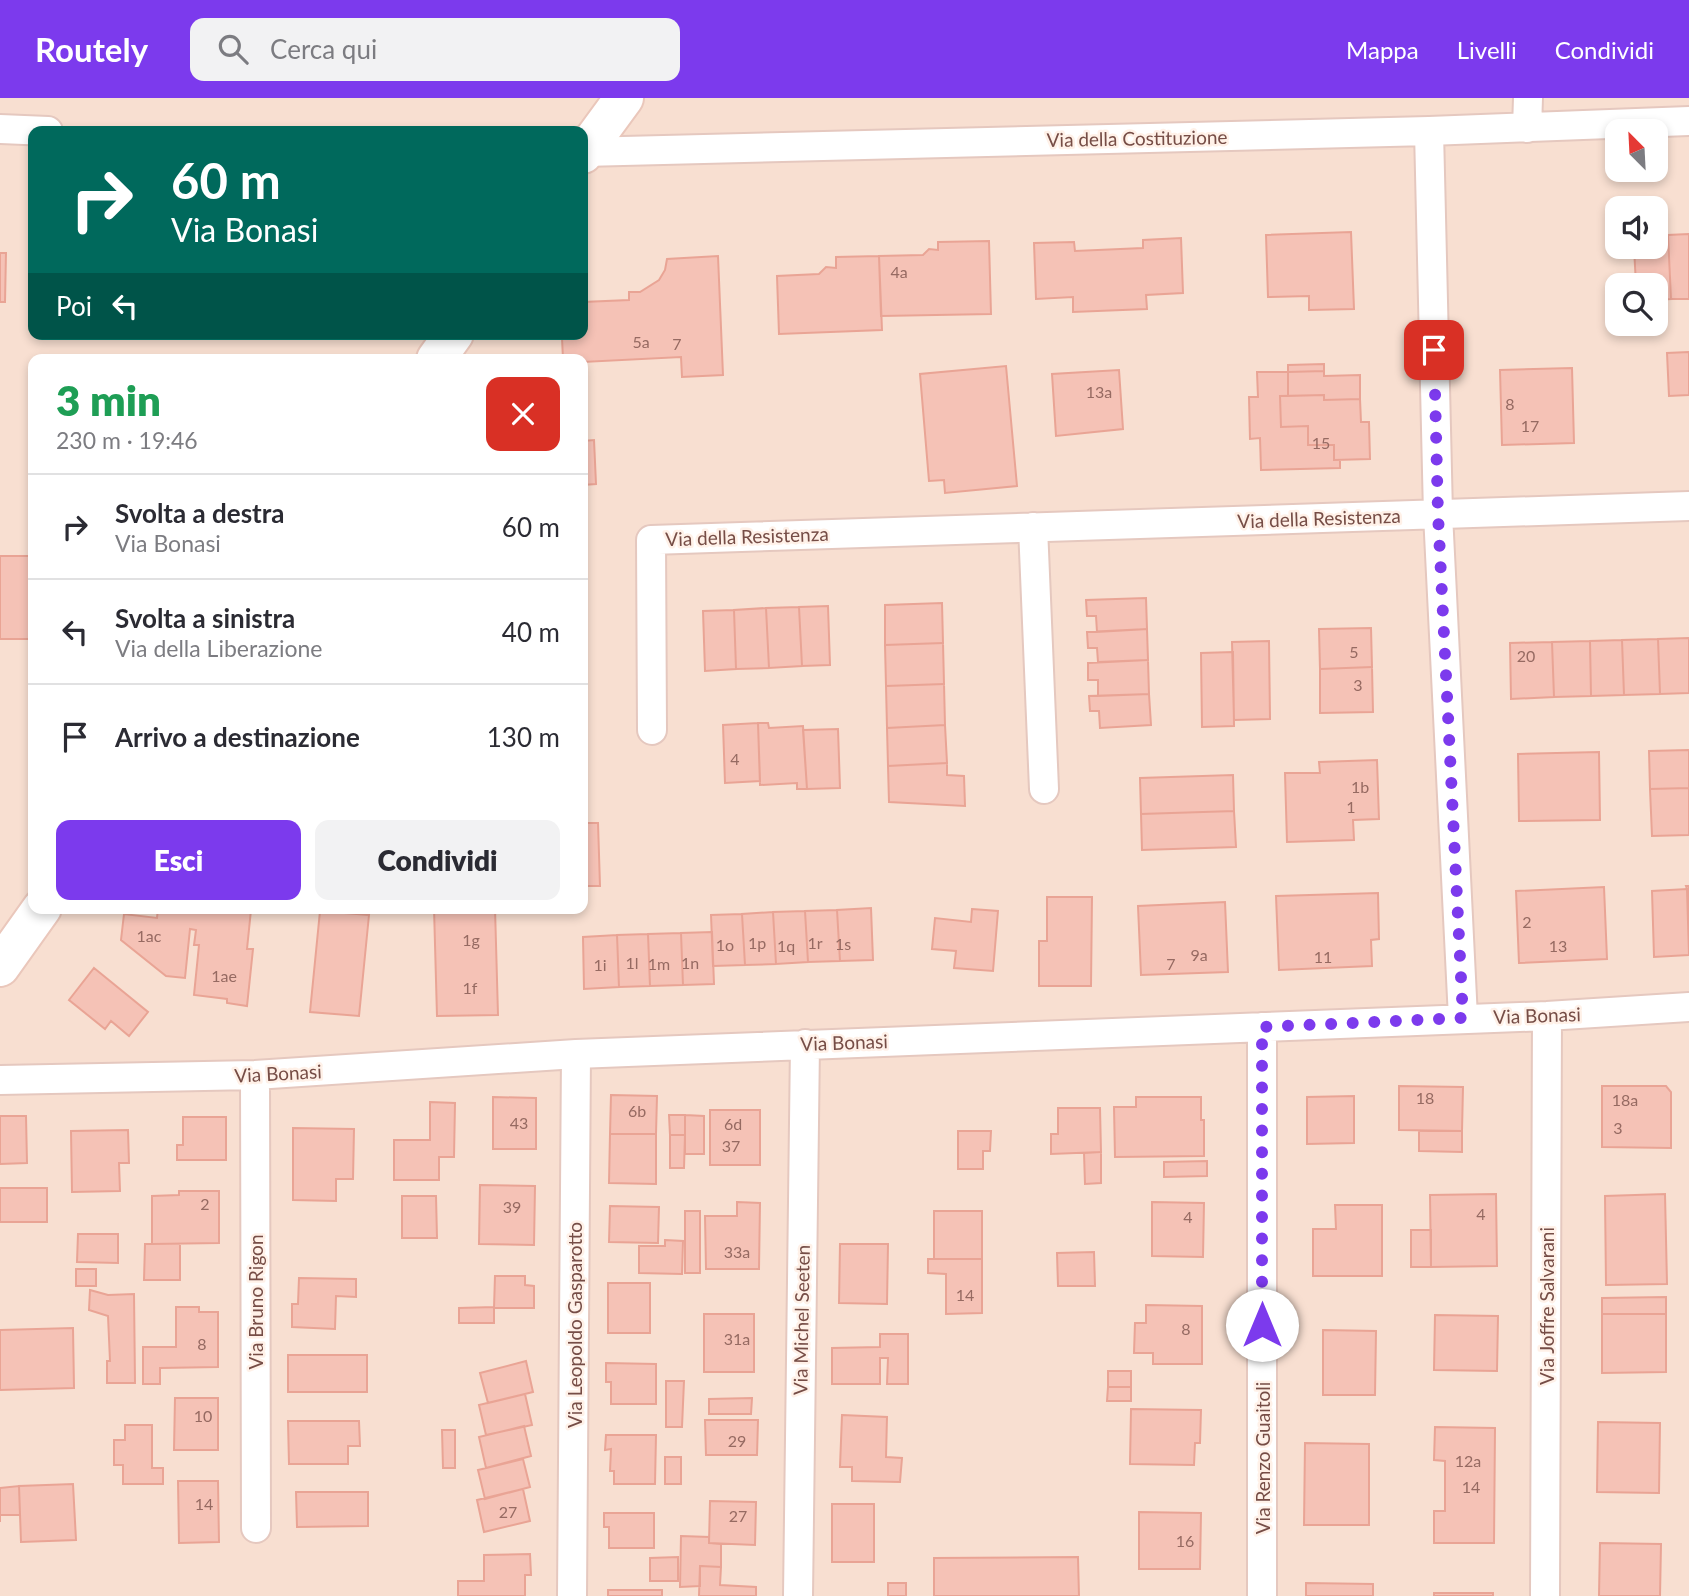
<!DOCTYPE html>
<html lang="it">
<meta charset="utf-8">
<style>
:root{--surface:#fff;--page:#f2f2f3;--text:#2b2b33;--muted:#7c7c81;--line:#e1e1e2;--accent:#7c3aed}
body{margin:0;font-family:Lato,sans-serif;background:var(--page);color:var(--text);height:100vh;display:flex;flex-direction:column;font-size:26px;white-space:nowrap}
*{box-sizing:border-box;margin:0}
p{font-size:23px;color:var(--muted)}
.icon{flex:none;width:38px;height:38px;fill:none;stroke:currentColor;stroke-width:2;stroke-linecap:round;stroke-linejoin:round}
.map{position:relative;flex:1;overflow:hidden}
.sheet{position:absolute;left:28px;top:256px;width:560px;height:560px;display:flex;flex-direction:column;background:var(--surface);border-radius:14px;box-shadow:0 4px 10px #0003}
.sheet>*{flex:none}
.hud{position:absolute;left:28px;top:28px;width:560px;height:214px;border-radius:14px;box-shadow:0 4px 10px #0003;background:#00695c;color:#fff;overflow:hidden}
.needle{width:46px;rotate:336deg}
.tools{position:absolute;left:1605px;top:21px;display:grid;gap:14px}
.tools a{display:grid;place-items:center;width:63px;height:63px;border-radius:14px;background:var(--surface);box-shadow:0 4px 10px #0003;font-size:35px}
.pin{position:absolute;display:grid;place-items:center;width:60px;height:60px;color:#fff;margin:-30px;border-radius:14px;box-shadow:0 4px 10px #0006}
.me{position:absolute;width:77px;margin:-38px;rotate:0deg;stroke-linejoin:round;filter:drop-shadow(0 0 5px #0008)}
.turn{display:flex;align-items:center;gap:24px;height:147px;padding:0 28px;font-size:32px}
.turn .icon{width:91px;height:91px;stroke-width:2.5}
.turn b{display:block;font-size:49px;line-height:60px}
.then{display:flex;align-items:center;height:66px;padding:0 28px;background:#0003;gap:14px;font-size:26px}
.round{display:grid;place-items:center;flex:none;width:74px;height:74px;border-radius:14px;background:var(--page)}
.summary{display:flex;align-items:center;justify-content:space-between;height:119px;padding:0 28px}
h1{font-size:42px;font-weight:800;line-height:52px;color:#1e9e55}
.cta{display:flex;gap:14px;margin-top:auto;padding:14px 28px}
.cta a{flex:1;height:80px;border-radius:14px;background:var(--accent);color:#fff;font-size:28px;font-weight:800;line-height:80px;text-align:center}
.cta a+a{background:var(--page);color:var(--text)}
ul{padding:0;list-style:none}
li{display:flex;align-items:center;gap:21px;height:105px;padding:0 28px;border-top:2px solid var(--line)}
li div{flex:1}
li b{display:block;font-size:26px}
li em{font-style:normal}
header{display:flex;align-items:center;gap:42px;box-sizing:border-box;height:98px;padding:0 35px;background:var(--accent);color:#fff}
header strong{font-size:33px}
nav{display:flex;gap:38px;margin-inline-start:auto;font-size:24px}
.search{width:490px;height:63px;background:var(--page);display:flex;align-items:center;gap:18px;box-sizing:border-box;padding:0 24px;border-radius:14px;color:var(--muted);font-size:26px}
.map>svg:first-child{display:block}
</style>
<header>
<strong>Routely</strong>
<div class="search"><svg class="icon" aria-label="search" viewBox="0 0 24 24"><circle cx="10" cy="10" r="6"/><path d="M15 15l6 6"/></svg>Cerca qui</div>
<nav><a>Mappa</a><a>Livelli</a><a>Condividi</a></nav>
</header>
<div class="map">
<svg width="1689" height="1498" viewBox="0 0 1689 1498">
<rect width="100%" height="100%" fill="#feece0"/>
<path fill="#f8dfd1" fill-rule="evenodd" d="M0,0H1689V1498H0ZM33,33H583V236H33ZM1617,33H1656V72H1617ZM1617,110H1656V149H1617ZM1617,187H1656V226H1617ZM33,261H583V810H33Z"/>
<path fill="#f5c2b6" stroke="#e9a495" stroke-width="2" d="M1351,134L1354,211L1309,212V198L1268,199L1266,137Z
M1689,136V201H1671L1668,137Z
M1656,137H1668L1671,201L1656,202V187H1636L1634,149H1656Z
M1181,140L1183,195L1146,197L1147,211L1073,214V199L1036,201L1034,145L1074,144L1075,153L1143,150V142Z
M989,143L991,216L881,218L879,158L923,157L929,151L938,152V144Z
M0,155H6L5,204H0Z
M718,158L723,277L682,279L681,259L583,264V261H563L562,240L554,236H583V204L629,202V194H640L659,182L665,172L667,161Z
M879,158L882,232L779,236L777,178L819,176L826,169L836,170V159Z
M1689,254V297L1669,298L1667,255Z
M1324,266V273L1288,274V267Z
M1006,268L1017,388L945,395L944,382L929,383L920,276Z
M1572,270L1574,345L1502,347L1500,272Z
M1119,272L1123,331L1056,338L1052,276Z
M1324,273V278L1360,277V301L1324,302V297L1288,298V274Z
M1257,274H1288V298H1280L1281,329L1308,328V347H1334V362H1340V370L1261,372L1260,340L1250,341L1249,299H1258Z
M1324,297V302L1360,301L1361,324H1369L1370,361L1334,362V347H1308V328L1281,329L1280,298Z
M594,342L596,386L583,387V343Z
M0,458H30L31,541H0Z
M1146,500L1147,531L1097,534L1096,518H1087L1086,502Z
M942,505L943,545L885,547V507Z
M828,508L830,567L802,568L799,509Z
M799,509L802,568L769,570L766,510Z
M766,510L769,570L736,571L734,512Z
M734,512L736,571L705,573L703,513Z
M1371,530L1372,569L1320,571L1319,531Z
M1147,531L1148,562L1098,564L1097,550H1088L1087,534Z
M1689,540V595L1660,596L1658,541Z
M1658,541L1660,596L1624,597L1622,542Z
M1622,542L1624,597L1591,598L1590,543Z
M1269,543L1270,621L1234,622L1232,544Z
M1590,543L1591,598L1554,599L1552,544Z
M1552,544L1554,599L1511,601L1510,545Z
M943,545L944,586L886,588L885,547Z
M1233,554L1234,628L1202,629L1201,555Z
M1148,562L1149,596L1098,598V582H1088V565Z
M1372,569L1373,614L1320,615V571Z
M944,586L945,627L887,630L886,588Z
M1149,596L1151,627L1100,630L1099,613H1090L1089,598Z
M758,625H768L769,630L803,628L807,691H797V685L760,687Z
M758,625L760,683L725,685L723,627Z
M945,627L947,665L888,668L887,630Z
M838,631L840,690L807,691L803,632Z
M1689,652V690L1650,691L1649,653Z
M1599,654L1600,722L1519,723L1518,656Z
M1377,662L1379,721L1353,722L1354,742L1287,744L1285,675H1320L1319,664Z
M947,665V677L964,678L965,708L889,704L888,668Z
M1233,677L1234,713L1141,716L1140,680Z
M1689,690V737L1652,738L1650,691Z
M1234,713L1236,749L1142,752L1141,716Z
M583,725H598L600,788H583Z
M1686,788H1689V856L1687,791Z
M1604,789L1607,861L1519,865L1516,793Z
M1687,791L1689,857L1654,859L1652,793Z
M1378,795L1379,841L1371,842L1372,868L1279,872L1276,798Z
M1047,799H1092L1091,888H1039V843H1047Z
M1225,804L1228,874L1141,877L1138,808Z
M158,810H258L257,813L251,812L247,851H253L247,908L227,905V901L194,897L199,847H194L196,832L190,831L185,880L166,878L121,842L124,816L157,820Z
M434,810H495L498,917L437,918Z
M871,810L873,862L840,863L837,812Z
M972,811L998,813L993,873L954,870L956,853L932,851L935,820L971,824Z
M837,812L840,863L808,864L805,813Z
M320,813L369,817L359,918L310,914Z
M805,813L808,864L776,866L773,814Z
M773,814L776,866L745,867L742,816Z
M742,816L745,867L713,868L711,817Z
M712,834L714,886L683,887L681,835Z
M681,835L683,887L650,888L648,836Z
M648,836L650,888L619,889L617,837Z
M617,837L619,889L584,891L583,839Z
M94,870L148,914L129,938L111,923L105,931L69,902Z
M1399,988L1463,989L1462,1033L1399,1032Z
M1602,988H1666L1671,994V1050L1602,1049Z
M611,997L657,998L656,1036H610Z
M1354,998V1045L1307,1046V999Z
M493,999L536,1000V1051H493Z
M1136,999H1201V1022H1204V1058L1115,1059L1114,1009H1136Z
M430,1004L455,1005L454,1059H439V1082H394V1042H430Z
M1058,1010H1100L1101,1054L1051,1056V1036H1058Z
M710,1012H760V1067H710Z
M669,1017H685V1037H670Z
M685,1017L704,1018V1056H685Z
M0,1018H26L27,1065L0,1066Z
M183,1019H226V1062H177V1047H183Z
M293,1030L354,1031L353,1081H336V1103L293,1102Z
M128,1032L129,1065H119L120,1093L72,1094L71,1033Z
M958,1033H991L990,1053H983V1071H958Z
M1419,1033H1462V1054L1419,1053Z
M610,1036H656V1086L609,1085Z
M670,1037H685L684,1070H670Z
M1101,1054V1085L1085,1086L1084,1055Z
M1207,1063V1078L1164,1079V1064Z
M480,1087L535,1088L534,1147L479,1146Z
M0,1090H47V1124H0Z
M179,1093H219V1145L152,1146V1098L179,1097Z
M1496,1096L1497,1168L1431,1169L1430,1097Z
M1665,1096L1667,1186L1606,1187L1605,1098Z
M402,1098H436L437,1140H402Z
M737,1104L760,1105L759,1171H706L705,1118H737Z
M1152,1104L1204,1105L1203,1159L1152,1158Z
M1335,1107H1382V1178H1313V1131H1336Z
M610,1108L659,1109L658,1145L609,1144Z
M685,1113H700V1175H685Z
M934,1113H982V1161H934Z
M1411,1132H1431V1169H1411Z
M78,1136H118V1165L77,1164Z
M665,1142L683,1143L682,1176L639,1175V1148H665Z
M145,1146H180V1182H144Z
M840,1146H888L887,1206L839,1205Z
M1094,1154L1095,1188H1058L1057,1155Z
M928,1161H982V1215L946,1216V1176L928,1175Z
M76,1171H96V1188H76Z
M495,1178H525V1187L534,1188V1210H494Z
M299,1180L356,1181V1199L336,1198L335,1231L292,1229V1206H298Z
M608,1185H650V1235H608Z
M90,1192L108,1197L134,1196L135,1285H107V1263H110L108,1218L89,1212Z
M1666,1199V1216H1602V1200Z
M1146,1207L1202,1208V1266H1153V1255H1134L1135,1225H1146Z
M176,1209H199V1214H218V1269L160,1270V1286H143V1249H176Z
M494,1209V1225H459V1210Z
M704,1216H754V1274H704Z
M1602,1216H1666V1274L1602,1275Z
M1435,1217L1498,1218L1497,1273L1434,1272Z
M73,1230L74,1290L0,1292V1232Z
M1323,1232L1376,1233L1375,1297H1323Z
M880,1236H908V1286H887L888,1260H880V1286H832V1250L880,1249Z
M288,1257H367V1294H288Z
M526,1263L533,1294L488,1305L480,1275Z
M606,1265L656,1266V1306H611V1284H606Z
M1108,1273H1131V1289H1108Z
M666,1283H684L682,1329H666Z
M1108,1289H1131V1303H1107Z
M525,1296L532,1327L486,1337L479,1307Z
M175,1300H218V1352H174Z
M752,1300L751,1316H709V1301Z
M1131,1311L1201,1312L1200,1345H1195L1194,1367L1130,1366Z
M842,1317L887,1319L886,1359L902,1360L900,1384L852,1383V1369H840Z
M705,1322H758L757,1357H706Z
M288,1323H359L360,1348H348V1366H289Z
M1598,1324L1660,1325L1659,1395L1597,1394Z
M125,1327H152V1370H163V1386H123V1367H114V1342H125Z
M524,1328L531,1358L486,1370L479,1339Z
M1435,1329L1495,1330L1494,1445H1434V1413H1445V1363L1434,1362Z
M442,1332H455V1370H443Z
M606,1337H656L655,1386H614V1373H610L611,1351L605,1352Z
M1305,1345L1369,1346V1427H1304Z
M665,1359H681V1386H665Z
M523,1361L530,1389L485,1401L478,1372Z
M178,1383H218L219,1444L179,1445Z
M73,1386L76,1442L21,1444L19,1388Z
M19,1388L20,1417H0V1424V1390Z
M523,1391L530,1423L484,1434L477,1402Z
M296,1394H368V1428L297,1429Z
M710,1403L756,1404L755,1447L709,1445Z
M832,1406H874V1464H832Z
M1139,1414L1201,1415L1200,1471H1139Z
M604,1415H654V1450H609V1429H604Z
M681,1438L709,1439V1445L721,1446V1469L700,1468V1488L680,1489Z
M1600,1445L1661,1446L1660,1498H1599Z
M530,1456L531,1477H525V1498H458V1483H484V1457Z
M678,1459V1483H650V1460Z
M1078,1459L1079,1498H934V1460Z
M700,1468L721,1469L720,1487L756,1489V1498H699Z
M888,1485H906V1498H888Z
M1306,1485L1373,1486V1498H1306Z
M608,1492H662V1498H608Z
M1434,1495H1493V1498H1434Z"/>
<g fill="none" stroke-linecap="round" stroke-linejoin="round">
<defs>
<path id="minor" d="M1527,30L1528,0
M0,31L48,33
M1429,33L1438,416L1463,920
M583,54L1429,33L1689,23
M1033,429L1044,691
M652,632L651,442L1689,408
M255,977L256,1430
M0,982L255,977L576,956L1547,918L1689,909
M572,1498L576,956
M798,1498L805,946
M1262,1498V929
M1545,1498L1547,918"/>
<path id="secondary" d="M583,56L624,0
M436,261L454,236
M0,869L42,810"/>
</defs>
<use href="#minor" stroke="#e5c8bf" stroke-width="32"/>
<use href="#secondary" stroke="#eac7bb" stroke-width="42"/>
<use href="#minor" stroke="#fff" stroke-width="28"/>
<use href="#secondary" stroke="#fff" stroke-width="38"/>
</g>
<g fill="none" stroke-linecap="round" stroke-linejoin="round">
<path stroke="#7c3aed" stroke-width="12" stroke-dasharray="0 21.6" d="M1262,1227V929L1463,920L1438,416L1434,252"/>
</g>
<g text-anchor="middle" dominant-baseline="central" stroke-width="5" stroke-linejoin="round" paint-order="stroke">
<g font-size="16" fill="#966a62">
<text x="899" y="173">4a</text>
<text x="641" y="243">5a</text>
<text x="677" y="245">7</text>
<text x="1099" y="293">13a</text>
<text x="1510" y="305">8</text>
<text x="1530" y="327">17</text>
<text x="1321" y="344">15</text>
<text x="1354" y="553">5</text>
<text x="1526" y="557">20</text>
<text x="1358" y="586">3</text>
<text x="735" y="660">4</text>
<text x="1360" y="688">1b</text>
<text x="1351" y="708">1</text>
<text x="1527" y="823">2</text>
<text x="149" y="837">1ac</text>
<text x="471" y="841">1g</text>
<text x="757" y="844">1p</text>
<text x="815" y="844">1r</text>
<text x="843" y="845">1s</text>
<text x="725" y="846">1o</text>
<text x="786" y="847">1q</text>
<text x="1558" y="847">13</text>
<text x="1199" y="856">9a</text>
<text x="1323" y="858">11</text>
<text x="632" y="864">1l</text>
<text x="690" y="864">1n</text>
<text x="659" y="865">1m</text>
<text x="1171" y="865">7</text>
<text x="600" y="866">1i</text>
<text x="224" y="877">1ae</text>
<text x="470" y="889">1f</text>
<text x="1425" y="999">18</text>
<text x="1625" y="1001">18a</text>
<text x="637" y="1012">6b</text>
<text x="519" y="1024">43</text>
<text x="733" y="1025">6d</text>
<text x="1618" y="1029">3</text>
<text x="731" y="1047">37</text>
<text x="205" y="1105">2</text>
<text x="512" y="1108">39</text>
<text x="1481" y="1115">4</text>
<text x="1188" y="1118">4</text>
<text x="737" y="1153">33a</text>
<text x="965" y="1196">14</text>
<text x="1186" y="1230">8</text>
<text x="737" y="1240">31a</text>
<text x="202" y="1245">8</text>
<text x="203" y="1317">10</text>
<text x="737" y="1342">29</text>
<text x="1468" y="1362">12a</text>
<text x="1471" y="1388">14</text>
<text x="204" y="1405">14</text>
<text x="508" y="1413">27</text>
<text x="738" y="1417">27</text>
<text x="1185" y="1442">16</text>
</g>
<g font-size="19" fill="#764d46" stroke="#fff1e8">
<text transform="translate(1137 40) rotate(-1)">Via della Costituzione</text>
<text transform="translate(1319 420) rotate(-2)">Via della Resistenza</text>
<text transform="translate(747 438) rotate(-2)">Via della Resistenza</text>
<text transform="translate(1537 917) rotate(-2)">Via Bonasi</text>
<text transform="translate(844 944) rotate(-2)">Via Bonasi</text>
<text transform="translate(278 975) rotate(-3)">Via Bonasi</text>
<text transform="translate(255 1204) rotate(-90)">Via Bruno Rigon</text>
<text transform="translate(1546 1208) rotate(-90)">Via Joffre Salvarani</text>
<text transform="translate(801 1222) rotate(-89)">Via Michel Seeten</text>
<text transform="translate(574 1227) rotate(-90)">Via Leopoldo Gasparotto</text>
<text transform="translate(1262 1360) rotate(-90)">Via Renzo Guaitoli</text>
</g>
</g>
</svg>
<div class="tools">
<a><svg class="needle" viewBox="-14 -14 28 28"><path d="M0-13l5 13h-10z" fill="#e53935"/><path d="M0 13l5-13h-10z" fill="#7c7c81"/></svg></a>
<a><svg class="icon" aria-label="sound" viewBox="0 0 24 24"><path d="M4 9h4l5-4v14l-5-4H4zM17 9q2 3 0 6"/></svg></a>
<a><svg class="icon" aria-label="search" viewBox="0 0 24 24"><circle cx="10" cy="10" r="6"/><path d="M15 15l6 6"/></svg></a>
</div>
<div class="pin" style="left:1434px;top:252px;background:#d93025"><svg class="icon" aria-label="arrive" viewBox="0 0 24 24"><path d="M6 21V4h12l-3 4 3 4H6"/></svg></div>
<svg class="me" style="left:1262px;top:1227px" viewBox="-20 -20 40 40"><circle r="19" fill="#fff"/><path d="M0-13L10 11 0 6-10 11z" fill="#7c3aed"/></svg>
<div class="hud">
<div class="turn"><svg class="icon" aria-label="right" viewBox="0 0 24 24"><path d="M7 20v-9h11M14 6l5 5-5 5"/></svg><div><b>60 m</b>Via Bonasi</div></div>
<div class="then">Poi<svg class="icon" aria-label="left" viewBox="0 0 24 24"><path d="M17 20v-9H6M10 6l-5 5 5 5"/></svg></div>
</div>
<section class="sheet">
<div class="summary"><div><h1>3 min</h1><p>230 m · 19:46</p></div><a class="round" style="background:#d93025;color:#fff"><svg class="icon" aria-label="close" viewBox="0 0 24 24"><path d="M6 6l12 12M18 6L6 18"/></svg></a></div>
<ul>
<li><svg class="icon" aria-label="right" viewBox="0 0 24 24"><path d="M7 20v-9h11M14 6l5 5-5 5"/></svg><div><b>Svolta a destra</b><p>Via Bonasi</p></div><em>60 m</em></li>
<li><svg class="icon" aria-label="left" viewBox="0 0 24 24"><path d="M17 20v-9H6M10 6l-5 5 5 5"/></svg><div><b>Svolta a sinistra</b><p>Via della Liberazione</p></div><em>40 m</em></li>
<li><svg class="icon" aria-label="arrive" viewBox="0 0 24 24"><path d="M6 21V4h12l-3 4 3 4H6"/></svg><div><b>Arrivo a destinazione</b></div><em>130 m</em></li>
</ul>
<div class="cta"><a>Esci</a><a>Condividi</a></div>
</section>
</div>
